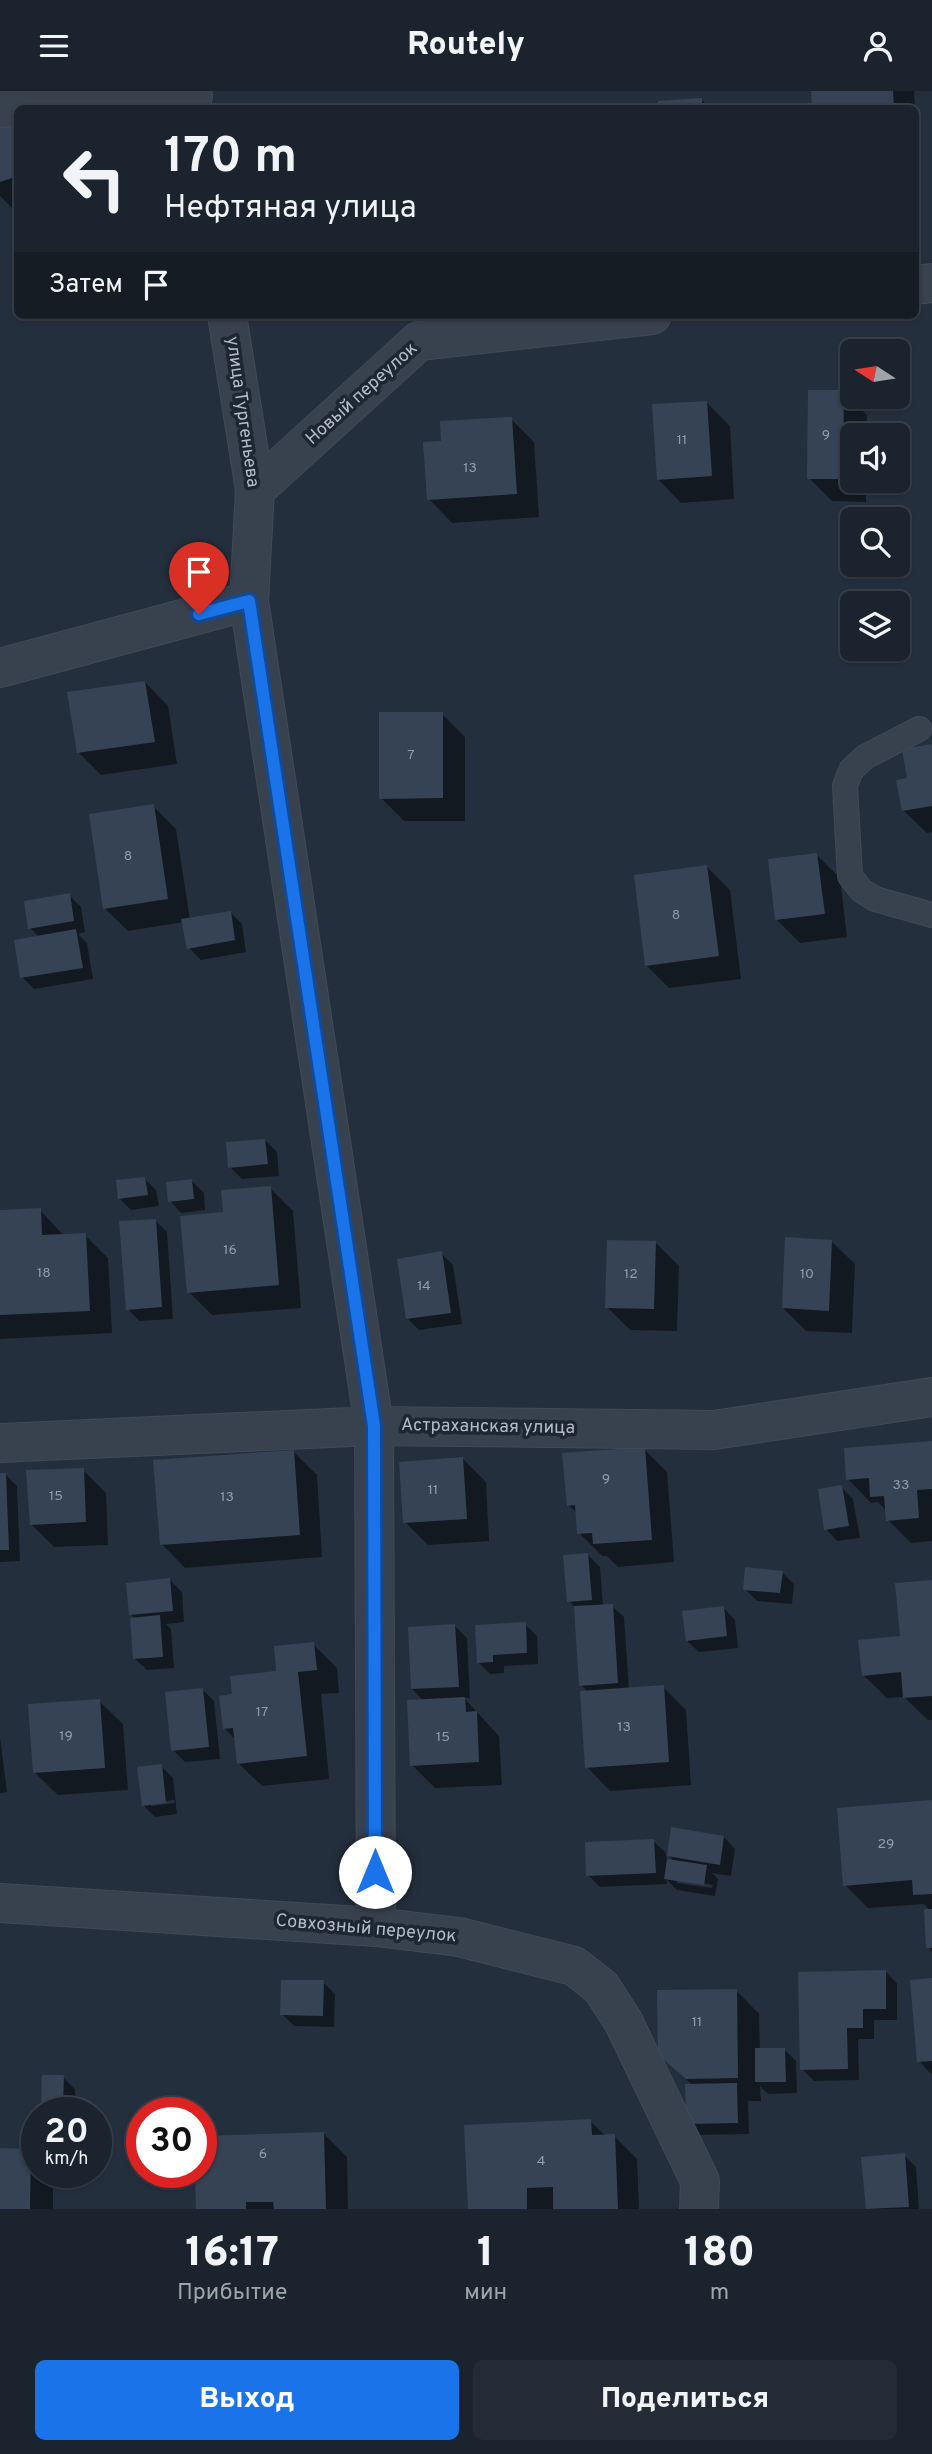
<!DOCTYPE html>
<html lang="ru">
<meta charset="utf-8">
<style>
:root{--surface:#1b232e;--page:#242b36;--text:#f1f3f6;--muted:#a0a4aa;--line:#39404a;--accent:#1a73e8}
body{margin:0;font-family:Overpass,sans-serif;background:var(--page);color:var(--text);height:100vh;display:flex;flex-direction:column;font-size:26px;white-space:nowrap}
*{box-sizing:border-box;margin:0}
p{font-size:23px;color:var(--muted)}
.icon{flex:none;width:38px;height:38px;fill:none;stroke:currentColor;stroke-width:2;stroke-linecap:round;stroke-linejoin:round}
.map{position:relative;height:2118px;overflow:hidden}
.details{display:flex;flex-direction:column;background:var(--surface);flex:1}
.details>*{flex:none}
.hud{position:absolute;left:14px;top:14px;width:905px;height:214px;border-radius:10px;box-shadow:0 2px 5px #0004,0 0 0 2px var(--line);background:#1b232e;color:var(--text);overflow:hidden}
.needle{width:46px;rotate:282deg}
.tools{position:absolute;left:840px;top:248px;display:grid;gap:14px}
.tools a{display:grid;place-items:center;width:70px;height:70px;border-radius:10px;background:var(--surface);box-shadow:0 2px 5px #0004,0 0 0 2px var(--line);font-size:35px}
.speed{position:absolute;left:21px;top:2006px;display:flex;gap:14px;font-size:35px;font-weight:700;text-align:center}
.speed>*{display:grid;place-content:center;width:91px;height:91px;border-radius:50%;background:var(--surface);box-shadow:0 2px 5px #0004,0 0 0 2px var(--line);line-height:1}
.speed small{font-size:18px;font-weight:400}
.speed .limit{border:10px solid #d22;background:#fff;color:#111}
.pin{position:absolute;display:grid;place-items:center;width:60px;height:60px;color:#fff;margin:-72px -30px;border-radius:50% 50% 50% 0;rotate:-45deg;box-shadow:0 0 7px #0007}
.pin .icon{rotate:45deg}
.me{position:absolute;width:77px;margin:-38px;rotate:0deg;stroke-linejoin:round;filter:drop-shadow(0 0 5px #0008)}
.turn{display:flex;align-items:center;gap:24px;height:147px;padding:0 35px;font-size:32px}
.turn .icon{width:91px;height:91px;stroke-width:2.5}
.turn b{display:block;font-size:49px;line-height:60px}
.then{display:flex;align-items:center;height:66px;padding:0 35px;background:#0003;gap:14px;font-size:26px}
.eta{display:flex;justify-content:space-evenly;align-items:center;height:119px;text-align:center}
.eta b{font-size:42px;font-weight:800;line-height:49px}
.primary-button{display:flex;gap:14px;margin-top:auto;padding:14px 35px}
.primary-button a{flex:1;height:80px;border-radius:10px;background:var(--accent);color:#fff;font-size:28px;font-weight:800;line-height:80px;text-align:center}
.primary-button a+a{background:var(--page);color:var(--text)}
header{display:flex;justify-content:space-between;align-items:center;height:91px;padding:0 35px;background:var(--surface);font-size:32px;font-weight:800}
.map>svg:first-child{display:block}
</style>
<header><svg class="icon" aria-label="menu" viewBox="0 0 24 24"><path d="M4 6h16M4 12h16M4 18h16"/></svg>Routely<svg class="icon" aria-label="person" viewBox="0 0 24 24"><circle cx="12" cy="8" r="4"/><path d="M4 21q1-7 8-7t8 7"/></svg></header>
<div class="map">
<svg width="932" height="2118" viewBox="0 0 932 2118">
<rect width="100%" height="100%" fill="#242f3e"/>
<path fill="#0007" fill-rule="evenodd" d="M813,0H914L919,83H915V18H814Z
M701,8L710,18H660Z
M18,25V116L13,118L0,105V32Z
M843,301L867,324L866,345H852V390H866V411L832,410L809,387Z
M706,311L730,335L734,408L681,412L658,388Z
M511,328L534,351L539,426L452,432L429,408L443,351Z
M145,591L168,615L177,673L101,684L78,661Z
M442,623L465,646V730H404L381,707Z
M932,654V741L927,742L903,719L909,689Z
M153,715L176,738L190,829L230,821L242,833L246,861L201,869L189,857L184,831L128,840L104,817Z
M817,764L840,787L847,846L800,852L777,829Z
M707,776L730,799L741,888L669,897L646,874Z
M69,804L81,816L85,841L78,843L87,852L93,888L34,898L22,886L40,847L30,837Z
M265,1049L277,1061L279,1085L242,1088L230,1076Z
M144,1087L156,1099L159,1115L131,1119L119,1107Z
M192,1090L204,1102L205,1119L181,1122L170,1110Z
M270,1097L293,1120L301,1217L212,1224L189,1201L225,1123Z
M40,1119L64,1145L85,1144L108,1167L112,1242L0,1248V1121Z
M155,1129L167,1141L173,1228L139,1230L128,1218Z
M831,1150L855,1173L852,1242L806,1240L783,1217Z
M656,1152L679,1175L677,1240L630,1239L607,1216Z
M441,1162L453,1174L462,1233L419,1239L408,1228Z
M932,1351V1450L911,1452L888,1429L887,1420L878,1411L871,1412L848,1388Z
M644,1358L667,1381L674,1471L618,1476L607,1465H602L579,1442L578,1423L568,1414Z
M293,1360L317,1384L322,1466L185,1477L162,1453Z
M463,1368L486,1391L489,1450L428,1454L405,1431Z
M83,1379L106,1402L108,1454L54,1456L31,1433Z
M5,1383L17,1395L20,1470L0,1471V1384Z
M841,1396L853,1408L860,1447L837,1450L826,1438Z
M588,1464L600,1476L603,1515H612L624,1526L629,1598L663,1596L686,1619L691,1694L610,1700L587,1676L588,1601L581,1594L576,1517L569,1510Z
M782,1481L794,1493L792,1513L757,1510L745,1498Z
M170,1489L182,1501L184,1531L166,1533L171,1538L174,1577L147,1579L135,1568L136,1529L131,1523Z
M932,1491V1629H928L904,1606L887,1607L863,1584L902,1547Z
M724,1517L735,1529L738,1557L699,1561L687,1550Z
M525,1533L537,1545L538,1573L504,1575V1582L490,1583L478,1571Z
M455,1535L467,1547L470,1607H464L499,1645L502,1694L435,1697L412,1674L424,1610L412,1598Z
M313,1553L337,1577L339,1602L321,1603L329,1688L262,1695L238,1672L236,1649L224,1637L234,1605L278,1582Z
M202,1598L214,1610L220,1668L185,1671L173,1659Z
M99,1610L123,1633L128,1699L58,1704L34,1681Z
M0,1646L7,1701L0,1702Z
M161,1675L173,1687L177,1723L155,1726L143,1714ZM174,1709L175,1712L151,1715V1712Z
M932,1711V1861L928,1856L930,1819L924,1813L868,1817L845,1794Z
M724,1746L735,1758L731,1785L712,1782L718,1788L715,1805L677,1799L666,1788L667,1793L600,1796L588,1784L653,1750L665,1761L668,1772L675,1771L669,1765ZM677,1788L713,1794L712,1797L677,1792Z
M885,1880L897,1892V1929H874V1948H858L859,1989L814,1990L802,1978Z
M932,1889V1984L919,1970Z
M323,1891L335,1903L334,1936L294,1935L282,1923Z
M736,1899L759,1923L760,1959L784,1958L796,1970L797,2002L768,2003L760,1995L761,2010H748L749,2043L699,2044L687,2032L693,1995L660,1963Z
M63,1986L75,1998V2021H50L43,2014Z
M590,2030L606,2045H614L637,2068L639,2118H470Z
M324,2043L347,2066L348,2118H198L196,2081Z
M0,2059H30L37,2066V2081L53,2083V2118H0Z
M904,2064L916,2076L919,2118H867L863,2068Z"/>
<path fill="#364354" d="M811,0H893L894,18H812Z
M702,7V18H658V10Z
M18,23V85L0,91V30Z
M808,299H844L843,388H807Z
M707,310L712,385L657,389L652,313Z
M512,326L517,403L427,409L423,351L441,350L440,330Z
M145,590L155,651L77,662L67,601Z
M379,621H443V707L379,708Z
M932,653V715L902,720L896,689L907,687L902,658Z
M154,713L168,808L103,818L89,723Z
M817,762L825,823L775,829L768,768Z
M707,774L719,865L645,875L634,784Z
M70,802L74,830L28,838L24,810Z
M231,820L235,849L187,858L181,828Z
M76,838L83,877L20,887L14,849Z
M265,1048L268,1073L228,1077L226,1051Z
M145,1086L148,1104L118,1108L116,1089Z
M192,1088L194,1108L168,1111L166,1091Z
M271,1095L279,1194L187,1202L180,1125L223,1121L221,1099Z
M41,1117L42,1144L86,1142L90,1220L0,1224V1119Z
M156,1128L162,1216L126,1219L119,1130Z
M785,1146L832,1149L829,1220L782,1217Z
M607,1149L656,1150L654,1218L605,1217Z
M442,1160L451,1222L406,1228L397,1168Z
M932,1350V1398L917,1399L919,1427L886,1430L884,1405L870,1406L869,1387L846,1389L844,1357Z
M645,1356L652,1449L593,1453L592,1442L577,1443L575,1414L567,1415L562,1362Z
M294,1359L300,1444L160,1454L153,1369Z
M463,1366L467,1428L403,1432L399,1371Z
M84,1377L86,1431L30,1434L26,1379Z
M0,1382H6L9,1459H0Z
M842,1394L849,1435L824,1439L818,1398Z
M588,1462L592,1509L567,1511L563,1464Z
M745,1476L783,1480L780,1502L743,1499Z
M170,1487L173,1520L129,1524L126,1492Z
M932,1489V1605L903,1607L901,1581L862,1585L858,1549L900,1545L895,1492Z
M613,1513L618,1592L579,1595L574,1515Z
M724,1515L727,1545L686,1550L682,1520Z
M160,1524L163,1566L133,1568L130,1527Z
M526,1531L527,1562L493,1564V1571L477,1572L475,1534Z
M455,1533L459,1596L411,1598L408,1536Z
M314,1551L317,1579L298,1581L307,1665L237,1673L233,1637L223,1638L219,1605L232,1603L230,1585L276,1580L274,1555Z
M664,1594L669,1671L585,1677L580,1600Z
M203,1597L209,1656L171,1660L165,1601Z
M465,1606L466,1621L477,1620L479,1671L410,1675L407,1609Z
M100,1608L105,1677L33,1682L28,1613Z
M162,1673L166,1712L142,1715L137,1676Z
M932,1709V1803L913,1804L912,1789L843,1795L837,1717Z
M671,1736L724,1745L720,1774L667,1765Z
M654,1748L656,1782L586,1785L585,1751Z
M667,1768L707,1774L704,1794L664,1788Z
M924,1818H932V1857H926Z
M886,1879V1918H863V1937H847L848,1978L800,1979L798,1881Z
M932,1887V1970L917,1971L910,1889Z
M281,1889H324L323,1925L280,1924Z
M737,1898L738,1987L686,1988L658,1964L657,1899Z
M755,1957H785L786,1991H755Z
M42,1984H64L63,2015H41Z
M737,1992L738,2032L686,2033L685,1993Z
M591,2028L592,2044L615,2043L618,2118H553V2096L527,2097V2118H468L464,2034Z
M324,2041L326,2118H274L273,2111H246V2118H196L195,2081H201V2045Z
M0,2057L31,2058L30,2118H0Z
M905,2062L909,2116L866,2118L861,2066Z"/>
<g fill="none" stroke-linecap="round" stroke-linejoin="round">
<defs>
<path id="lane" d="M919,638L865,666L851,679L845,695L850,785L862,800L875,808L932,824"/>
<path id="street" d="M0,17L193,5
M915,194L932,192
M227,224L255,399L249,510L374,1335L376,1836
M255,399L419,250L652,224
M0,577L249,510
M0,1352L374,1335L714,1339L932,1306
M0,1812L376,1836L459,1846L574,1875L601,1896L623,1930L700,2090L699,2118"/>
</defs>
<use href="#lane" stroke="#414a57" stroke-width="26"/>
<use href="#street" stroke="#414a57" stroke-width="40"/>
<use href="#lane" stroke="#38414e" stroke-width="24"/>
<use href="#street" stroke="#38414e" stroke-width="38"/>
</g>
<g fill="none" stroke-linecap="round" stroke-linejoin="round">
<defs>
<path id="route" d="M199,523L249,510L374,1335L375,1781"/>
</defs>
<use href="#route" stroke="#114b97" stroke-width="18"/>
<use href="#route" stroke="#1a73e8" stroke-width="12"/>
</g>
<g text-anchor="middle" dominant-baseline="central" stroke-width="7" stroke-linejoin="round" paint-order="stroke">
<g font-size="14" fill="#929caa">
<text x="826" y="344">9</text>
<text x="682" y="349">11</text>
<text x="470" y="377">13</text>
<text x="411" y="664">7</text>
<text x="128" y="765">8</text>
<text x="676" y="824">8</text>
<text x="230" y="1159">16</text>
<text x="44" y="1182">18</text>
<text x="631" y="1183">12</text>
<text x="807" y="1183">10</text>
<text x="424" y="1195">14</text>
<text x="606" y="1388">9</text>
<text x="901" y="1394">33</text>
<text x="433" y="1399">11</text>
<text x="56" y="1405">15</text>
<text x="227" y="1406">13</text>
<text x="262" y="1621">17</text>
<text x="624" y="1636">13</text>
<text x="66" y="1645">19</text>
<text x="443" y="1646">15</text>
<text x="886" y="1753">29</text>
<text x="697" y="1931">11</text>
<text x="263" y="2063">6</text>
<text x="541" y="2070">4</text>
</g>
<g font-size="18" fill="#b4bcc9" stroke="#1d2633">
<text transform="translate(362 303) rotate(-42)">Новый переулок</text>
<text transform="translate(242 321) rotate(82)">улица Тургеньева</text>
<text transform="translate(488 1336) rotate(1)">Астраханская улица</text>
<text transform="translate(366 1838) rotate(5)">Совхозный переулок</text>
</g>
</g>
</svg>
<div class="tools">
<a><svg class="needle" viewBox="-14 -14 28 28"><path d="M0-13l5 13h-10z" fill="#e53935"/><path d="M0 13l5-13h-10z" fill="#a0a4aa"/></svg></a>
<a><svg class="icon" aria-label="sound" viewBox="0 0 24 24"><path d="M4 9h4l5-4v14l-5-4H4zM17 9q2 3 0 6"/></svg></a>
<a><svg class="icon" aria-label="search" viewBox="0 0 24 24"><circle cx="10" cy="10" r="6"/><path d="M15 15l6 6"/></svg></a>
<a><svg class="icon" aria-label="layers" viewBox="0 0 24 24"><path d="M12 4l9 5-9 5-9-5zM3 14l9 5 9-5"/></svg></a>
</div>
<div class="speed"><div>20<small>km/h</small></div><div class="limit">30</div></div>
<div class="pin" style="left:199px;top:523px;background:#d93025"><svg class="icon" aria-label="arrive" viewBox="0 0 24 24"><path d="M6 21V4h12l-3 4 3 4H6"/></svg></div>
<svg class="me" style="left:375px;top:1781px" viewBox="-20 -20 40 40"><circle r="19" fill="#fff"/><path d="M0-13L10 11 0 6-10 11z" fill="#1a73e8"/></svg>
<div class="hud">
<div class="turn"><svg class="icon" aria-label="left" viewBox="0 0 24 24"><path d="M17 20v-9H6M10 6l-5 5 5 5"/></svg><div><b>170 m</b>Нефтяная улица</div></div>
<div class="then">Затем<svg class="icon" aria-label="arrive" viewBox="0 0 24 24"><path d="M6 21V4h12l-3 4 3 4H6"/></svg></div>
</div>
</div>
<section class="details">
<div class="eta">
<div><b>16:17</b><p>Прибытие</p></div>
<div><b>1</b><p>мин</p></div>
<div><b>180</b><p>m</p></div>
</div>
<div class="primary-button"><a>Выход</a><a>Поделиться</a></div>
</section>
